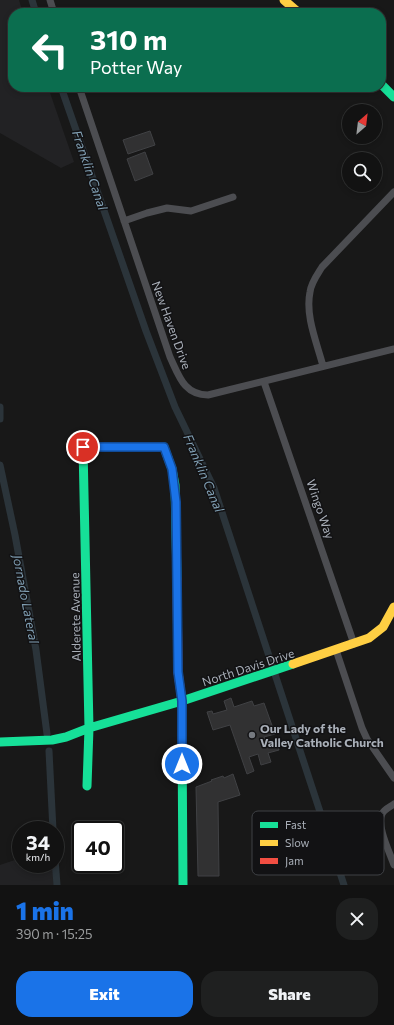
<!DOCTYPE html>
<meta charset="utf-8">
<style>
:root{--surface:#121212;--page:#1f2020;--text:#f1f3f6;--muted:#9c9e9f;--line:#313232;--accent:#1a73e8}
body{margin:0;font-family:Commissioner,sans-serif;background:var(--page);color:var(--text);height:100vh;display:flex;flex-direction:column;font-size:15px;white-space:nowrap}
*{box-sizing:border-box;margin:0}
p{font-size:13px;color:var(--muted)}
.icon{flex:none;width:22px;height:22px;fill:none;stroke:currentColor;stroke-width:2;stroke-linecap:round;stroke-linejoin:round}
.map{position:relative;height:885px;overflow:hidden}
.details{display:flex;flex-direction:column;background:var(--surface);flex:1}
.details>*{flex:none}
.top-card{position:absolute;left:8px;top:8px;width:378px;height:84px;border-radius:16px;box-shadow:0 2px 6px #0003,0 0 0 1px var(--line);background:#0b6e4f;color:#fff;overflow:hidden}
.needle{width:26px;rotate:28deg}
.fabs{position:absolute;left:342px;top:104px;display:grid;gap:8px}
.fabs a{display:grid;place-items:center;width:40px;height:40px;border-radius:50%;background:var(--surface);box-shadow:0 2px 6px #0003,0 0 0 1px var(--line);font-size:20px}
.speed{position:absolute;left:12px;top:821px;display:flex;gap:8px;font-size:20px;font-weight:700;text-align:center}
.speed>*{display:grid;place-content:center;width:52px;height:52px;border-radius:50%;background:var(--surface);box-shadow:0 2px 6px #0003,0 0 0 1px var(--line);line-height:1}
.speed small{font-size:10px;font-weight:400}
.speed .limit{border:2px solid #111;border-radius:6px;background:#fff;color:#111}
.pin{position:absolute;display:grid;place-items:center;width:34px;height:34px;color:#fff;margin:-17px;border:2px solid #fff;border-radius:50%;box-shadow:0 1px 4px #0007}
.me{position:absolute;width:44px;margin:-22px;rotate:0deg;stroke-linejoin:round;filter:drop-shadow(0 0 3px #0008)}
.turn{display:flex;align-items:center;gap:14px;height:84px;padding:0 16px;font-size:18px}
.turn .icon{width:52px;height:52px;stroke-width:2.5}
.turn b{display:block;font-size:28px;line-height:34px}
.round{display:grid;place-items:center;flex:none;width:42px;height:42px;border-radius:16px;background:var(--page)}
.head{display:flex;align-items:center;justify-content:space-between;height:68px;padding:0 16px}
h1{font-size:24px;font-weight:800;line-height:30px;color:var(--accent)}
.action{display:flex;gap:8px;margin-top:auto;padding:8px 16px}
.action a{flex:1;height:46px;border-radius:16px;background:var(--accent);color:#fff;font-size:16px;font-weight:800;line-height:46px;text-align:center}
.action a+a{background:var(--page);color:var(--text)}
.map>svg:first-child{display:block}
</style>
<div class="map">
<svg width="394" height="885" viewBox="0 0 394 885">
<rect width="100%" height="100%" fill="#181818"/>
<path fill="#222224" d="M0,0H19L23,13H13V87H48L74,162L61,168L0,133Z
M21,858V864H53L54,885H0V865Z"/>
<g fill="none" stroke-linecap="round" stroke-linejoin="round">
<path stroke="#2b343a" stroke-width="7" d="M32,0L36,13
M61,87L146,331L175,407L214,488L344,885
M0,407V419
M0,465L15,535L36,650L47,734
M49,751L53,830
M55,859L57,885"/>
</g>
<path fill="#313132" stroke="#404144" d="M150,131L155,145L128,154L123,140Z
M145,152L153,174L135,181L127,159Z
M231,698L234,707L252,701L254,706L264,703L275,734L264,737L266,744L276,741L279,750L268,753L271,762L261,765L258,754L249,757L254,771L247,774L230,725L213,730L207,712L212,711L213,714L227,710L224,701Z
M233,774L240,795L218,802L219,876H198L196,787L212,781L211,780L223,776L224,778Z"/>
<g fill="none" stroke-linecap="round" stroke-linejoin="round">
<path stroke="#4c4d51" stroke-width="7" d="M50,0L54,13
M79,87L170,357C179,376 184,395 208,395L394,349
M124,221L147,213L167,208L191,211L233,197
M323,366C317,343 305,316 310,292C311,283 317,275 322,267L394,192
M264,382L354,644
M336,650L362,728L367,739L394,778
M394,804C390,807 384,809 382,814C376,825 390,853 394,865"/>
<path stroke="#16e098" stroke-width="9" d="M381,84L394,97
M182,734L183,885
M0,742L52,740L66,737L89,728L182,701L293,664
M87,786L89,728L83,447H164L172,469L175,485L177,579"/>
<path stroke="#ffcf43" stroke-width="9" d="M284,0L299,13
M293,664L369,638L383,627L394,607"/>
<path stroke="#f24e42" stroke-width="9" d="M177,579L178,672L182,701V734"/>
</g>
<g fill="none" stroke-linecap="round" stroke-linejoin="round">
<defs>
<path id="route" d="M83,447H164L172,469L176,502L178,672L182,701V764"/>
</defs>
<use href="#route" stroke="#114b97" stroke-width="10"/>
<use href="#route" stroke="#1a73e8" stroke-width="7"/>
</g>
<circle fill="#767a80" stroke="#121214" stroke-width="1.5" cx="252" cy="735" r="4"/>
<g text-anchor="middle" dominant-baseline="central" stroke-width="3" stroke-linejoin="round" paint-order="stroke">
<g font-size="12" fill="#a9afb8" stroke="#121214">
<text transform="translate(172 325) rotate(70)">New Haven Drive</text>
<text transform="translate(321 509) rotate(71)">Wingo Way</text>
<text transform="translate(75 617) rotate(-91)">Alderete Avenue</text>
<text transform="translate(248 667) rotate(-18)">North Davis Drive</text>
</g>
<g font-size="12" font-weight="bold" fill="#a9afb8" stroke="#121214" text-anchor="start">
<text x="260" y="728">Our Lady of the<tspan x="260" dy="14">Valley Catholic Church</tspan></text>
</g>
<g font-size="13" font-style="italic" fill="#809fb3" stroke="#121214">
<text transform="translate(90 170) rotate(71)">Franklin Canal</text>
<text transform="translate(204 473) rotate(67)">Franklin Canal</text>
<text transform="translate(26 599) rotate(79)">Jornado Lateral</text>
</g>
</g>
<rect x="252" y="811" width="132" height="64" rx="6" fill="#121214" stroke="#3f4145" stroke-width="1"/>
<rect x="260" y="822" width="18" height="6" fill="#16e098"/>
<rect x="260" y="840" width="18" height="6" fill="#ffcf43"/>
<rect x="260" y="858" width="18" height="6" fill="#f24e42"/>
<g font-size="11" fill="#a9afb8">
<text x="285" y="829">Fast</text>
<text x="285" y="847">Slow</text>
<text x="285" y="865">Jam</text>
</g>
</svg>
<div class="fabs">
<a><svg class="needle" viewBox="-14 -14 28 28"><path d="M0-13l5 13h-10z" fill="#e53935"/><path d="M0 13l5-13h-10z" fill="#9c9e9f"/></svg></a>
<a><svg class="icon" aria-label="search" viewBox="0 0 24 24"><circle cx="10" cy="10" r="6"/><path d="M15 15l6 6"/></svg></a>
</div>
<div class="speed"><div>34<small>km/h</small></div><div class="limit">40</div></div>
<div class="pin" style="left:83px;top:447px;background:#d93025"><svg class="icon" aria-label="arrive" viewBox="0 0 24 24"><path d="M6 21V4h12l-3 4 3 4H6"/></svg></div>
<svg class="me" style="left:182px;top:764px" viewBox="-20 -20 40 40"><circle r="17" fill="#1a73e8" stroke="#fff" stroke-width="3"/><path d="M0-11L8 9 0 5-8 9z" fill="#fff"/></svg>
<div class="top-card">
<div class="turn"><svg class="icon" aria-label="left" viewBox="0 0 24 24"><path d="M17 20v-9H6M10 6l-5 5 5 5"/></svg><div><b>310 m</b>Potter Way</div></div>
</div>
</div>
<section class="details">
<div class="head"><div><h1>1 min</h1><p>390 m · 15:25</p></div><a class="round"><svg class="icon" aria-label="close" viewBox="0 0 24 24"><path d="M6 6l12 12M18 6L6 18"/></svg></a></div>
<div class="action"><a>Exit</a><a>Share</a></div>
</section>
